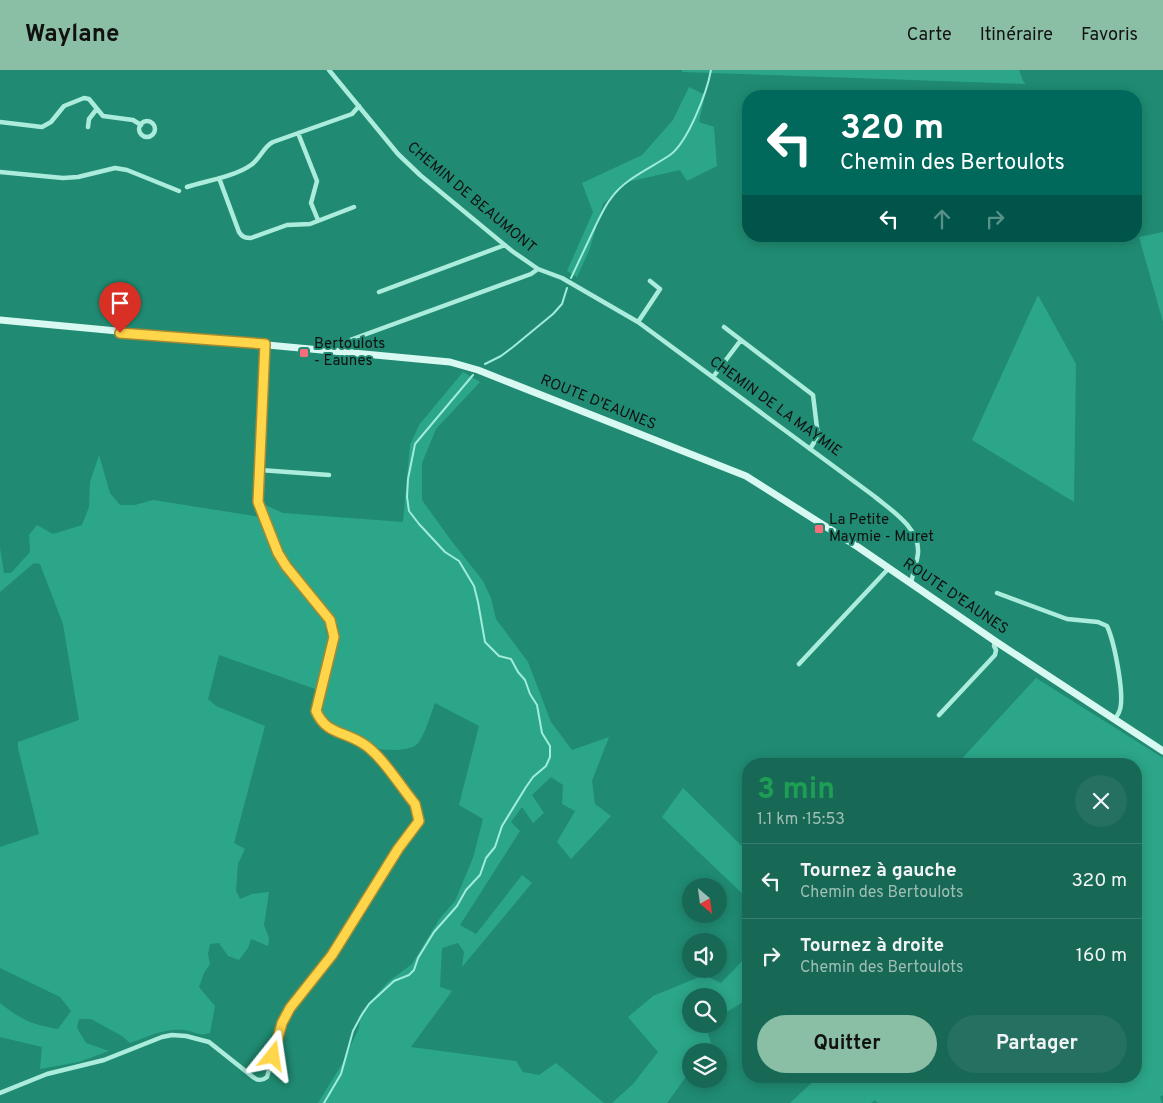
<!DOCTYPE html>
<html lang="fr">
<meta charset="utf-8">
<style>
:root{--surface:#186856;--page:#257060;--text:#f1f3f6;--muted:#9fbeb9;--line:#367b6c;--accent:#8abfa5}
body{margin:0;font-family:Overpass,sans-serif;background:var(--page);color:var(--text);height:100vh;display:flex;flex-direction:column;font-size:19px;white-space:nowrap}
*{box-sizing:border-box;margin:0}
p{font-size:16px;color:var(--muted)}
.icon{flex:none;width:28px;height:28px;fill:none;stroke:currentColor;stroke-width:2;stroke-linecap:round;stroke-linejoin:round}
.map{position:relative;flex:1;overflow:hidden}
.details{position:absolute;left:742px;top:688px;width:400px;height:325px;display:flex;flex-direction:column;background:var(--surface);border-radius:20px;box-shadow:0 2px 12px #0003}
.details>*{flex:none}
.top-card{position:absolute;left:742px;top:20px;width:400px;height:152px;border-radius:20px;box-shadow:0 2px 12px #0003;background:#00695c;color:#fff;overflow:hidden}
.needle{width:32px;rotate:151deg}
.controls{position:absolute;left:682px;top:808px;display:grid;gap:10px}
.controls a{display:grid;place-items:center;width:45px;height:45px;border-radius:50%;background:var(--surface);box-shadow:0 2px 12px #0003;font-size:25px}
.pin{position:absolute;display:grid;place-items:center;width:42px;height:42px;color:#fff;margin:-51px -21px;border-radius:50% 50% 50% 0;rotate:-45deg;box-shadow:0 0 5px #0007}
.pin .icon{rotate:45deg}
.me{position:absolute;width:55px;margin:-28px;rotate:15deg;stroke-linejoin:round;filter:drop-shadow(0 0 4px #0008)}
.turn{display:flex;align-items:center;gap:18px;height:105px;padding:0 15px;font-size:22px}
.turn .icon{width:65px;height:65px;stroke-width:2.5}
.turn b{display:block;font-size:35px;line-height:42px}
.lanes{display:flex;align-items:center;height:48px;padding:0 15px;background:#0003;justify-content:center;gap:25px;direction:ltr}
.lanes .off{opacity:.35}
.round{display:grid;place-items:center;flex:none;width:52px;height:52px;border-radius:26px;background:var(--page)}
.headline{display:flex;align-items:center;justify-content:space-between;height:85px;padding:0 15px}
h1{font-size:30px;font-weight:700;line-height:38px;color:#1e9e55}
.action{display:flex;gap:10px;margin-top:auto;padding:10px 15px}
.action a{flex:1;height:58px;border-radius:30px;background:var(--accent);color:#111;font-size:20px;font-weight:700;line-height:58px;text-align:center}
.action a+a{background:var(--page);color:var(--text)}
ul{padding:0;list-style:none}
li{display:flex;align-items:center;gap:15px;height:75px;padding:0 15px;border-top:1px solid var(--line)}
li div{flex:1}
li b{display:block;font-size:19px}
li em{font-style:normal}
header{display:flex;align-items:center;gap:30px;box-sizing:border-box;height:70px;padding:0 25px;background:var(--accent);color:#111}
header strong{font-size:24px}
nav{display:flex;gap:28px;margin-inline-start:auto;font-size:18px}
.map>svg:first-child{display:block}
</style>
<header>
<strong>Waylane</strong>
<nav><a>Carte</a><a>Itinéraire</a><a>Favoris</a></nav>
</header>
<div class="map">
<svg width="1163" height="1033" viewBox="0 0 1163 1033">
<rect width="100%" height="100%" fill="#208b72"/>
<path fill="#2ca688" d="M682,0H1019L1023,11L1026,14L682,2Z
M689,17L705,25L699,52L714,57L717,96L687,111L680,100L627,112L603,134L589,181L577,207L567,201L593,142L582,113L642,85L673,50Z
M1163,162V252L1139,167Z
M1038,225L1076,294L1074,432L972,370Z
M463,302L480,312L436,359L422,393V430L450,469L483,511L491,528L496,549L528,592L551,652L572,680L609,667L592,711L595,734L611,746L571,789L557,772L575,741L562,734L563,715L551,707L532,725L544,743L533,753L522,737L511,752L520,761L460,855L476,864L522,805L532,813L462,897L464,882L458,873L442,878L440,917L452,921L411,977L516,991L523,1002L539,1005L556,993L604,1033H318L342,994L359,958L361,942L388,912L412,894L440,848L455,831L473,788L483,749L459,735L479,656L435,633C431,643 424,669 416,675C408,681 385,681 375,678C368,676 364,667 357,664C340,657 328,659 321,640L338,566L325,559L329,570L318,620L219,585L208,629L216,636L265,656L234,773L245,779L238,794L236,821L240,829L252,824L269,822L264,855L269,868L268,876L251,869L248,878L239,890L228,886L219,873L210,874L208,884L210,894L204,903L199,917L215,936L210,963C200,967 194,961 184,960C166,958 146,967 130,973L122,966L91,949H79L77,958L86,973L109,981L79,992L40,999L42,977L0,967V933C22,950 30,954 58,959L71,941L60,927L0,898V777L39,764L18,678V672L79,650L63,554L40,494L34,493L0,522V478L4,503H11L30,482L29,465L37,455L53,464L82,455L89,437L90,412L99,385L110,423L120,435H135L153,430L261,447C270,472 282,496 299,517L303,511L284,485L263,434L283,443L403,452L410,375L419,355Z
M1036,608L1163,688V1025L1160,1027L1162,1033H878L875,1030L871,1033H790L819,1006H1136V694H957Z
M683,718L749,783V830L662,747Z
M749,884V928L719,947V926H691V954H707L705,955L711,973L705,981H691V1000L667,1033H612L633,1014L658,982L628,947L653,926L704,905L721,913Z"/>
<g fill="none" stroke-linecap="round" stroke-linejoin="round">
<path stroke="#a0edd9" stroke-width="2" d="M571,208C579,191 587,174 595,157C600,147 605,135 612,127C626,108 651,98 670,85C688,72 707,22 711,0
M485,294L501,286L513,277L553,244L562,234L567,218
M324,1033L341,1004L353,961L361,946L369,934L394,911L409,905L414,900L418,888L434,862L457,836L466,820L480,805L486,788L495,777L502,756L526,717L533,707L546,696L550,687V676L542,663L537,635L530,624L525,610L518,602L511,589L499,586L485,572L478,532L474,516L459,491L445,482L419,454L409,441L407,427L408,409L415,374L473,305"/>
<path stroke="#acecdc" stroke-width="4.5" d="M329,0L398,84L420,105L512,181L538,199L562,208L638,252L874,426C891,440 920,458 918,483C917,493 913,503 911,513
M139 59a8 8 0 1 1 16 0a8 8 0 1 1-16 0Z
M0,52L42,57L51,52L64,36L84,28L89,29L103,46L133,50L141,55
M88,57L89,49L96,40
M298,63L317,111L311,133L318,150
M0,102L63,108L78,107L115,98L127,100L179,121
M219,108L239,162C242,167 245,168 251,168L287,155L310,154L354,137
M187,117C206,111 236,106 251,95C261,88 263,77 273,72L352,44L359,36
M379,222L505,175
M638,252L660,219L650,211
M724,257L813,325L818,366L810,379
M350,270L531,204L538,199
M713,307L741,270
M260,400L329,405
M997,523L1067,549L1098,552L1107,556C1114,571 1126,628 1119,642C1118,645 1116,647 1115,649
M799,594L889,498
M939,645L995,585L996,580L994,576L995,571
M0,1023L47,1004L104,990L162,967L172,965L186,966L209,972L253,1007C258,1011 262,1011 267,1007L282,953L290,938L332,885L398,779L419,751L418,740L415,734C401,717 380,683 362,673C343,661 326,664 316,641L334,567L330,550L286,496L278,483L258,432L265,274"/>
<path stroke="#d8f9f1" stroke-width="7" d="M0,250L450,292L478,300L746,406L858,477L995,571L1163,681"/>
</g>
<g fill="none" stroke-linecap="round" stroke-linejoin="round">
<defs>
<path id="route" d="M120,263L265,274L258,432L278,483L286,496L330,550L334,567L316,641C326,664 343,661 362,673C380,683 401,717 415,734L419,751L398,779L332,885L290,938L282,953L273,986"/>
</defs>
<use href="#route" stroke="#a68a30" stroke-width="12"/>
<use href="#route" stroke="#ffd54a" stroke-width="9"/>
</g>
<g fill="#f96d79" stroke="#208b72" stroke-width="2">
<rect x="299" y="278" width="10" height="10" rx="2.5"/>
<rect x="814" y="454" width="10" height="10" rx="2.5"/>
</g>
<g text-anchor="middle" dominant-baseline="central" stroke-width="4" stroke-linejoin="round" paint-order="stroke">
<g font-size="15" fill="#111" stroke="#208b72">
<text transform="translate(471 128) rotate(40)">CHEMIN DE BEAUMONT</text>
<text transform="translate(598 333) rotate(22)">ROUTE D'EAUNES</text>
<text transform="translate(775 337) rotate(36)">CHEMIN DE LA MAYMIE</text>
<text transform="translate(955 527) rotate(34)">ROUTE D'EAUNES</text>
</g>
<g font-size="15" fill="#111" stroke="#208b72" text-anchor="start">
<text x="314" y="274">Bertoulots<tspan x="314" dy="17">- Eaunes</tspan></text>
<text x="829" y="450">La Petite<tspan x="829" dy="17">Maymie - Muret</tspan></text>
</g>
</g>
</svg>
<div class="controls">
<a><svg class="needle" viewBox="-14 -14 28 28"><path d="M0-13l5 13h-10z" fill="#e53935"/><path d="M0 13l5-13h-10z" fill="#9fbeb9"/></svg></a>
<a><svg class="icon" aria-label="sound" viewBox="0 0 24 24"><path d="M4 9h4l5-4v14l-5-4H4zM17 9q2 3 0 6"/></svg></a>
<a><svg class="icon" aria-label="search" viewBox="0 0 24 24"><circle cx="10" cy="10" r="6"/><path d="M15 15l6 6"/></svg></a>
<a><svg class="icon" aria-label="layers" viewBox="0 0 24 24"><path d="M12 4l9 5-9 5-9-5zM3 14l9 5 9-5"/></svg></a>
</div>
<div class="pin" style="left:120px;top:263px;background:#d93025"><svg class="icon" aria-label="arrive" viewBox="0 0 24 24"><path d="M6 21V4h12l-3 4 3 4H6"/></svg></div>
<svg class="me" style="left:273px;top:986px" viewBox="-20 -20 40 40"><path d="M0-17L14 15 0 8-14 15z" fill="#ffd54a" stroke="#fff" stroke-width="4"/></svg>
<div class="top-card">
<div class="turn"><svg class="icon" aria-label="left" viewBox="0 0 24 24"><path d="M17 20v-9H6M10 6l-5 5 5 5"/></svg><div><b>320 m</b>Chemin des Bertoulots</div></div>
<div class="lanes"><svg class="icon" aria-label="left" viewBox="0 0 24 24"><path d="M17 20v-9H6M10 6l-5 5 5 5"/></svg><svg class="icon off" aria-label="ahead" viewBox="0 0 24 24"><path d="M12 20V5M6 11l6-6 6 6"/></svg><svg class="icon off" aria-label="right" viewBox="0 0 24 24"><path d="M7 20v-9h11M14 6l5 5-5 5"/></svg></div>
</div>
<section class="details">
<div class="headline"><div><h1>3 min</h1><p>1.1 km · 15:53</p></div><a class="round"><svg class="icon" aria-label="close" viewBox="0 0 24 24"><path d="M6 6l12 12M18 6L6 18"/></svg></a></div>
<ul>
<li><svg class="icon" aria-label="left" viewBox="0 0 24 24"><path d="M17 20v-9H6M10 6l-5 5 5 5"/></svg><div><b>Tournez à gauche</b><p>Chemin des Bertoulots</p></div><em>320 m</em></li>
<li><svg class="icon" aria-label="right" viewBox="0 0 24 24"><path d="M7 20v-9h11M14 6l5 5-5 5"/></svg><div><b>Tournez à droite</b><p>Chemin des Bertoulots</p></div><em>160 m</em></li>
</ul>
<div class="action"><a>Quitter</a><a>Partager</a></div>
</section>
</div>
